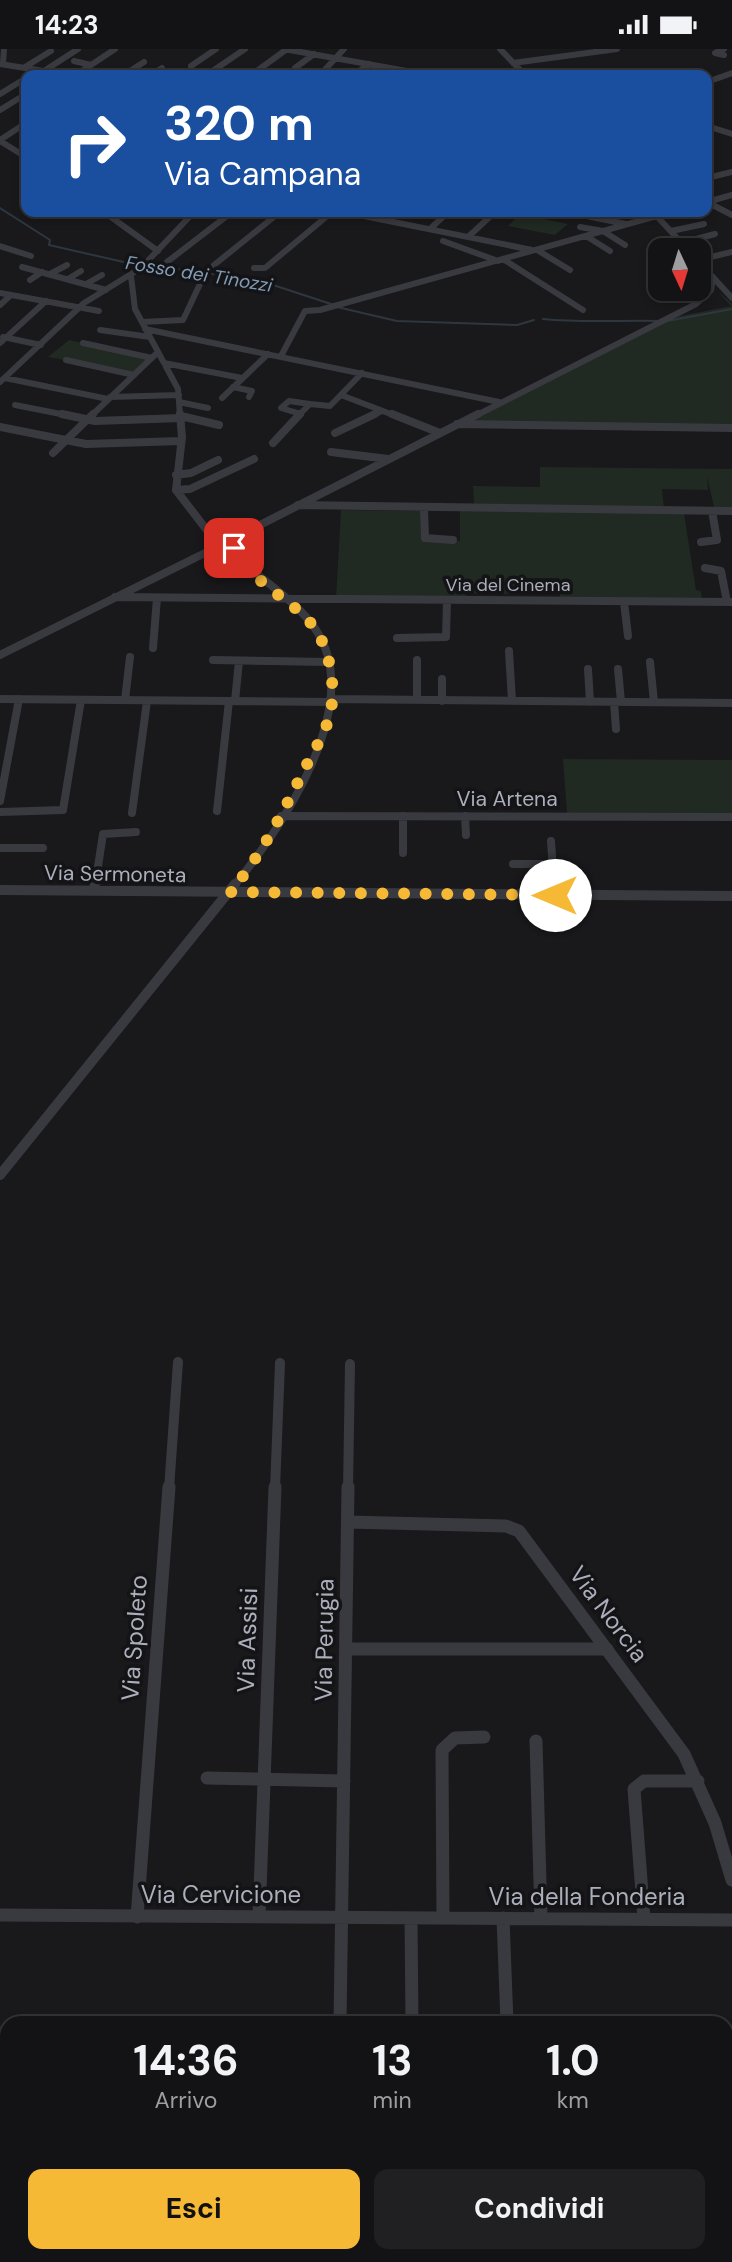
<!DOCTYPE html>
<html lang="it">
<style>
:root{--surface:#131214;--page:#202022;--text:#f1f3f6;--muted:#9d9ea0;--line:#323234;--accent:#f6b935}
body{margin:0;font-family:"DM Sans",sans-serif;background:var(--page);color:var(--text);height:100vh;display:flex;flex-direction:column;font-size:26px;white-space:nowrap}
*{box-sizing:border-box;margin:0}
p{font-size:23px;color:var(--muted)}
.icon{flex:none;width:38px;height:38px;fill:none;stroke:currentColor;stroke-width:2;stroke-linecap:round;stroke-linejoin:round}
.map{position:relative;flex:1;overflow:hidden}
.side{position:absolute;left:0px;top:1967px;width:733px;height:247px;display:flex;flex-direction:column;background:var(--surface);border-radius:21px 21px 0 0;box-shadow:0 4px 10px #0003,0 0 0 2px var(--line)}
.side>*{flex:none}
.top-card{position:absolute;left:21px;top:21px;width:691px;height:147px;border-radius:14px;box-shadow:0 4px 10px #0003,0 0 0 2px var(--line);background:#1a4fa0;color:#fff;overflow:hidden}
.needle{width:46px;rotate:176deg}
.fabs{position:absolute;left:648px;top:189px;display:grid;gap:14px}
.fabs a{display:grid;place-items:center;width:63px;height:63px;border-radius:14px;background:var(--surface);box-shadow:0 4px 10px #0003,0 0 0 2px var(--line);font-size:35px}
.pin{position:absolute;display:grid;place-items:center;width:60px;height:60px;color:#fff;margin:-30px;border-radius:14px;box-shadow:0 4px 10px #0006}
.me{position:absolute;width:77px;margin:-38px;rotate:270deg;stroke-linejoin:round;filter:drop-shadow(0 0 5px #0008)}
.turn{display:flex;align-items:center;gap:24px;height:147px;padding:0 28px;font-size:32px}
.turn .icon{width:91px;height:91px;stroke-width:2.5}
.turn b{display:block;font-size:49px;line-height:60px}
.eta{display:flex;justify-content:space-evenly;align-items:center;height:119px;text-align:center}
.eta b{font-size:42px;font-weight:700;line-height:49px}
.button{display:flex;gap:14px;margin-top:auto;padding:14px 28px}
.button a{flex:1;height:80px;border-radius:14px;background:var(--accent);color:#111;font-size:28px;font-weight:700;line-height:80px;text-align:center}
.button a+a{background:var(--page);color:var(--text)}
.status{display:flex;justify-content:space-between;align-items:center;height:49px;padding:0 35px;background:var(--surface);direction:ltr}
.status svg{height:19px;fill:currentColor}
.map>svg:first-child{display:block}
</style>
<div class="status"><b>14:23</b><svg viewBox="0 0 49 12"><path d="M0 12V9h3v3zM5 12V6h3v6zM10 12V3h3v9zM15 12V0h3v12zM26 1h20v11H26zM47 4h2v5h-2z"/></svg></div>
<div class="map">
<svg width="732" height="2213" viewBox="0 0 732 2213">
<rect width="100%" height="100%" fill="#19181b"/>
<path fill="#202922" d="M520,165L568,175L555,186L508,177Z
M718,243L732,254V378L467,373L675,268L731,257Z
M69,291L150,309L135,324L48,308Z
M540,418L732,420V458H714L707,428L708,441L662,440L664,459L474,457L473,437L540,438Z
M341,461L422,462V491L460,492V462L684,464L696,541L701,542L702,551L560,550L559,529H514V545L466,544V551L336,550Z
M563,710L732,711V766L567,765Z"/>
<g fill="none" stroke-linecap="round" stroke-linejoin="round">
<path stroke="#2e373f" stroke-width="2" d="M0,159L50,191L49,196L150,219L188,221L264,233L331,255
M337,258L397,272L517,276L534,271
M543,270C582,274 621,271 660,272
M667,272L732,260"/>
<path stroke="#393a40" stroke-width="6" d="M284,0L429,26
M500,0L525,26
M724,0L715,4L724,6
M74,12L91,16
M513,14L617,0
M0,15L68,26
M3,15L4,0
M191,17L216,0
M25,18L51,2
M295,19L314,5
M214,21L245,0
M44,22L78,0
M254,24L287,0
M76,26L115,0
M124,26L144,13
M151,26L162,19
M320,26L344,0
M354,26L369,15
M707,33L732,24
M0,45L26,29
M0,61L26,45
M707,77L732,85
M0,91L26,74
M0,92L26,108
M707,129L732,123
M707,153L732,166
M707,153L732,146
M104,163L158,202
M344,163L532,201
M567,163L626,175
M653,163L688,201
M580,178L603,182L625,196
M430,180L448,163
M671,182L704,175
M586,187L610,202
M468,188L495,163
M443,192L498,212
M681,194L715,185
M0,197L31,207
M537,201L570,221
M503,210L583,261
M698,211L732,203
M698,212L732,249
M167,213L232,163
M214,216L280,163
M22,218L106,241
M254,219H265L332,163
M50,225L67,216
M131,227L135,260L178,340L180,367
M68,230L81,222
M30,231L42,223
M86,235L102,226
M0,244L99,262
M0,256L11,246
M142,273L183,271L200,235
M145,280L499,353
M100,281L150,288
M3,288L41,296
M0,294L46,252
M83,294L152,309
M281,307L305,262L320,261L671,163
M66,311L134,326
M164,314L242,329
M5,329L108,350
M0,333L84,254L141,219L194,163
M233,338L252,342L249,348
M341,346L396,367
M110,348L179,346
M222,349L268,305
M179,353L208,359
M15,356L71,367
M301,365L281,359L289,352L310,355
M91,367L158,303
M298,367L310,355L330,357L362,324
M371,367L382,362
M475,367L696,255L711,241L713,228"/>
<path stroke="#393a40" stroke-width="8" d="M62,365L95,372L181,369
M180,365L182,388L176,441L219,497L234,496
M392,365L440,384
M181,367L219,376
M457,375L732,379
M0,378L86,395L181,392
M335,384L375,365
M273,394L300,365
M331,403L388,410
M53,404L93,365
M176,426L191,424L218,411
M176,441L190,440L254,410
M298,456L732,462
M424,460L425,489L453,491
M701,493L717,491L712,462
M705,519L721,522L727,553
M115,548L732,553
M624,553L628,587
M397,589L446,588L447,552
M153,599L157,549
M509,602L512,652
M0,606L219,497
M213,611L328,613
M417,611V651
M650,613L654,653
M588,620L590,653
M618,620L621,653
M442,630V652
M0,650L332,653
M332,650L732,654
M125,651L130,608
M235,652L239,612
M614,653L616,680
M0,752L19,650
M217,762L229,652
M0,763L63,761L81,651
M132,764L147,652
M281,767L732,768
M403,767V804
M465,767L466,786
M551,792L554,837
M0,799H43
M513,815H551
M95,837L103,785L136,783
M234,837C281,779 366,657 316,581C297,552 263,533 238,508L234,501L235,493L250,481L478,365"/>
<path stroke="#393a40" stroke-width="10" d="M554,835L555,846
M0,841L732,847
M94,841L95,835
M0,1126L235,835
M169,1440L178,1313
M275,1440L280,1314
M348,1440L350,1315"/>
<path stroke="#393a40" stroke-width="13" d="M348,1473L506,1477L519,1482L684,1705L715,1774L732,1831
M346,1600H607
M536,1692L541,1869
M207,1729L344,1732
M0,1866L732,1871
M137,1868L169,1438
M259,1868L275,1438
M411,1869L412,1974
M443,1869L442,1701L455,1689L484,1688
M503,1869L507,1974
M644,1870L634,1740L644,1732H698
M340,1974L348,1438
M336,2207V2213"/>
</g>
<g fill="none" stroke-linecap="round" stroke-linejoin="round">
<path stroke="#f6b935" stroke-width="12" stroke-dasharray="0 21.6" d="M234,499C240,522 289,551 307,570C329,592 337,635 330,666C325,684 314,702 305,719C283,763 262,806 230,843L555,846"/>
</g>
<g text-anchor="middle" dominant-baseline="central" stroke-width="7" stroke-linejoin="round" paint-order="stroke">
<g font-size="18" fill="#abafbb" stroke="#141316">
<text x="508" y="536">Via del Cinema</text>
</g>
<g font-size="19" font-style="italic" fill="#819cb6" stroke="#141316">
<text transform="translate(199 225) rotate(9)">Fosso dei Tinozzi</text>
</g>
<g font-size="21" fill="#abafbb" stroke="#141316">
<text x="507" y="750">Via Artena</text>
<text transform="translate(115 825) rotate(1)">Via Sermoneta</text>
</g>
<g font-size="24" fill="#abafbb" stroke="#141316">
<text transform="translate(609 1565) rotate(53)">Via Norcia</text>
<text transform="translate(134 1589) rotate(-86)">Via Spoleto</text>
<text transform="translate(247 1591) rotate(-88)">Via Assisi</text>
<text transform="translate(324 1591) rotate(-89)">Via Perugia</text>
<text x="221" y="1845">Via Cervicione</text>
<text x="587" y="1847">Via della Fonderia</text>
</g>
</g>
</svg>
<div class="fabs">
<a><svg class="needle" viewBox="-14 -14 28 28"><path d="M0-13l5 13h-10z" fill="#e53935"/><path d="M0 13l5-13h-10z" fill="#9d9ea0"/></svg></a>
</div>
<div class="pin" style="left:234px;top:499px;background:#d93025"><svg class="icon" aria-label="arrive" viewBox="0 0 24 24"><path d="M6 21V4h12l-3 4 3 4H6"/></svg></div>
<svg class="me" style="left:555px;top:846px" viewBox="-20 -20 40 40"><circle r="19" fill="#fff"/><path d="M0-13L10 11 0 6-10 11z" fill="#f6b935"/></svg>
<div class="top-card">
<div class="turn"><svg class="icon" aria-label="right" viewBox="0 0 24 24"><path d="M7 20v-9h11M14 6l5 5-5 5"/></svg><div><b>320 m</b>Via Campana</div></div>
</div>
<section class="side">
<div class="eta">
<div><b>14:36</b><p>Arrivo</p></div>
<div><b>13</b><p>min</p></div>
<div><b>1.0</b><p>km</p></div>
</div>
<div class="button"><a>Esci</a><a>Condividi</a></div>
</section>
</div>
